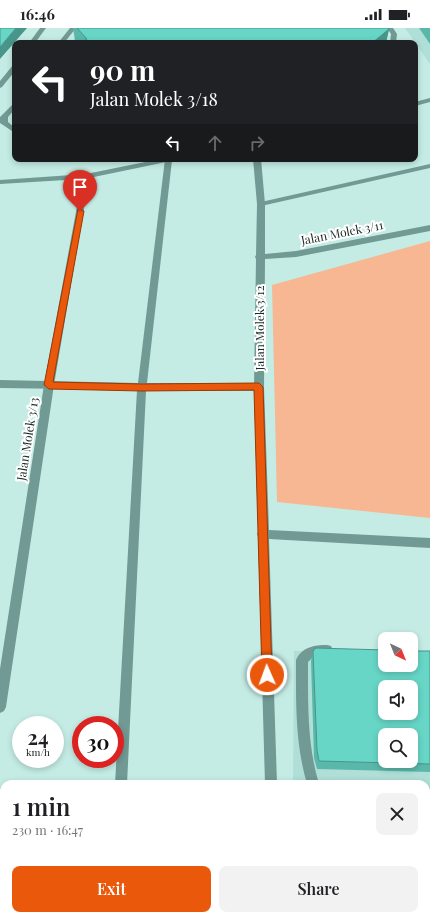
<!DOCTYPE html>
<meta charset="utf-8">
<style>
:root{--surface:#fff;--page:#f2f2f2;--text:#202124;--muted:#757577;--accent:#ea580c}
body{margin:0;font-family:"Playfair Display",serif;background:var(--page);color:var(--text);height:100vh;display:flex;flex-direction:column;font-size:15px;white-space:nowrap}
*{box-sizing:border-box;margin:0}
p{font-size:13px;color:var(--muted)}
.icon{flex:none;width:22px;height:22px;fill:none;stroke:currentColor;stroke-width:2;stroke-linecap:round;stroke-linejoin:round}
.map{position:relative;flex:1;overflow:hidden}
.details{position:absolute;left:0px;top:752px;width:430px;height:140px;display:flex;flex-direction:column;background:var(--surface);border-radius:12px 12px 0 0;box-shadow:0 2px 6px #0003}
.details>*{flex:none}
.guide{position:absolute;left:12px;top:12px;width:406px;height:122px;border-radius:8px;box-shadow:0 2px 6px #0003;background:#202124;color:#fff;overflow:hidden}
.needle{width:26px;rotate:137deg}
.controls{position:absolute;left:378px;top:604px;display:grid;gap:8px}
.controls a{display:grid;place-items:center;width:40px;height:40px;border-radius:8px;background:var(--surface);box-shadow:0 2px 6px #0003;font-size:20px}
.speed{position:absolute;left:12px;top:688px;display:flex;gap:8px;font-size:20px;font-weight:700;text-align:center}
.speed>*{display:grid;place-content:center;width:52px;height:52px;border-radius:50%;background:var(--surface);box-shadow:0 2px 6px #0003;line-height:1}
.speed small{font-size:10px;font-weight:400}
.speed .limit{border:6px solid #d22;background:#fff;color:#111}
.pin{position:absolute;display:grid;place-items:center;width:34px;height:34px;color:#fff;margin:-41px -17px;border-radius:50% 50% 50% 0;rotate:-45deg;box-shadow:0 0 4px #0007}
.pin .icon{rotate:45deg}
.me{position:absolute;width:44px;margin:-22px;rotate:358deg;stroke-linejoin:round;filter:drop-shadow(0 0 3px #0008)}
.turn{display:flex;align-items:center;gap:14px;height:84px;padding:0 12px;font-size:18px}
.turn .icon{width:52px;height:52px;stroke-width:2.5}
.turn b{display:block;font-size:28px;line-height:34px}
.lanes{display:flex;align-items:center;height:38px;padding:0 12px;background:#0003;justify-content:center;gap:20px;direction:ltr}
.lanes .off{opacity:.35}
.round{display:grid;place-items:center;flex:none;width:42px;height:42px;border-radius:8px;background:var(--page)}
.head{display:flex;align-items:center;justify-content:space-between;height:68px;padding:0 12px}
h1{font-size:24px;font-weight:600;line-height:30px}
.button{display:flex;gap:8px;margin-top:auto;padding:8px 12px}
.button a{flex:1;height:46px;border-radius:8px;background:var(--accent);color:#fff;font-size:16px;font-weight:600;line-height:46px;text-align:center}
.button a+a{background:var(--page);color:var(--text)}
.status{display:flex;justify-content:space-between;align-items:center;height:28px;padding:0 20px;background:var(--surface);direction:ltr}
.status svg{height:11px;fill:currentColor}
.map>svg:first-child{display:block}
</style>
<div class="status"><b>16:46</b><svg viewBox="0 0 49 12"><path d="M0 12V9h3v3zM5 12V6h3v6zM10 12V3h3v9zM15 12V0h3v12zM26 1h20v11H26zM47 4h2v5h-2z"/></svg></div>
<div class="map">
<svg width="430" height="892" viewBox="0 0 430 892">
<rect width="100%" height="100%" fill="#c4ece5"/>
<path fill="#b0dfd7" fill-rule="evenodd" d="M405,0H430V36Z
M294,623L385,624V637H411L430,624V835H426V756H293ZM385,659H411V685H385ZM385,707H411V733H385Z"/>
<path fill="#f7b792" d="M430,213V490L277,474L272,257Z"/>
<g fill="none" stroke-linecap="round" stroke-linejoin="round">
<path fill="#709a93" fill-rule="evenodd" d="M70,0H76L64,15H58Z
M387,0H393L397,6L396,15H390L391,6Z
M15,75V81L8,89V94L15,100V105L0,95V89L13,76Z
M165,131L172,132L147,355H259L264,359L259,363H146L127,756H115L137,362L0,360V352L138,355Z
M430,136V140L261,178L257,176L261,174Z
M327,617L331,618L333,622L331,626L314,628L308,634C308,675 307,716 319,756H307C295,715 296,674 296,632C302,619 314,617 327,617Z"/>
<path fill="#709a93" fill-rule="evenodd" d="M40,0H46L35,15H29Z
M15,36V43L2,59L0,60V53L13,37Z
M430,70V74L415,78V74Z
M160,131H175L171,133L89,150L54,357L6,679L4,683L0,685V641L44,357L82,151L0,156V152L86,146Z
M253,131H261L265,176V226L296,223L430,197V203L296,229L265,231L264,359L269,502L430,510V520L269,511L277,756H265L258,509L257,506L258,503L254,359L256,231L255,229L256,227L257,176Z
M0,779H4V791H0Z
M426,780H430V792H426Z
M321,888H335V892H321Z"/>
<path fill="#31766d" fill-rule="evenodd" d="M0,871H4V885H0Z
M426,883H430V892H373L371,888H426Z"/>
</g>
<path fill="#59b8aa" d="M73,0H388L389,1L386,15H77L75,13Z
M419,0H430V16Z
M313,623H430V744L317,741L314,730L311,633Z"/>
<path fill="#48968b" d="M16,0H27L0,31V19Z
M389,1L386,15H372Z"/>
<path fill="#67d6c6" stroke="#48968b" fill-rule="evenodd" d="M0,0H16L0,19Z
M77,0H388L389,1L372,15H80L87,11Z
M316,620L385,622V637H411V623H430V736L319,733L317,722L313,623ZM385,659H411V685H385ZM385,707H411V733H385Z"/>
<path fill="#ea580c" stroke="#983908" d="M78,181H80L84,183L53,354L142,356L259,355L263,359L272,647L271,650L267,652L263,650L262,647L254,362L142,363L49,361L44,357Z"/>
<g text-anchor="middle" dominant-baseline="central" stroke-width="4" stroke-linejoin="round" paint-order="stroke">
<g font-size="12" fill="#192825" stroke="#fff">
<text transform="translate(342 204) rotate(-11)">Jalan Molek 3/11</text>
<text transform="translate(259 300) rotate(-90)">Jalan Molek 3/12</text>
<text transform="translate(27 411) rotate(-81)">Jalan Molek 3/13</text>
</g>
</g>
</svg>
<div class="controls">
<a><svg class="needle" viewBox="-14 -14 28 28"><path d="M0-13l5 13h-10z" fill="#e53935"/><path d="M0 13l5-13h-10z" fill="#757577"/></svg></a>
<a><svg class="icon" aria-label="sound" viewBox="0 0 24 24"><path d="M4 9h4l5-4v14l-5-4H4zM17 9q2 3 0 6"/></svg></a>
<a><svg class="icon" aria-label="search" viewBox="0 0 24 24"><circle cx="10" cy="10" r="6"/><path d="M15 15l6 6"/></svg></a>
</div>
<div class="speed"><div>24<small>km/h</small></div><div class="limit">30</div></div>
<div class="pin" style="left:80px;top:183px;background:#d93025"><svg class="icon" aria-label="arrive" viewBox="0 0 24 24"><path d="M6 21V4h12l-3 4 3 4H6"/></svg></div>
<svg class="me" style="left:267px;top:647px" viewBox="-20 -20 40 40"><circle r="17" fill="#ea580c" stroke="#fff" stroke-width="3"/><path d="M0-11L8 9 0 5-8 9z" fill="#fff"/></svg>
<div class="guide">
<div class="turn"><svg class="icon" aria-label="left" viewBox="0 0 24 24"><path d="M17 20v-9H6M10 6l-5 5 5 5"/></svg><div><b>90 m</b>Jalan Molek 3/18</div></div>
<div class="lanes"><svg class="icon" aria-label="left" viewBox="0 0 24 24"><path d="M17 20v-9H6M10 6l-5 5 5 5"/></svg><svg class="icon off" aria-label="ahead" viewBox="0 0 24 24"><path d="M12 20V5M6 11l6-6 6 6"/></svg><svg class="icon off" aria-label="right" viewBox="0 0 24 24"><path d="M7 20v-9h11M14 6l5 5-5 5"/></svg></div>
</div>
<section class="details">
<div class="head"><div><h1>1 min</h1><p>230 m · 16:47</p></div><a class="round"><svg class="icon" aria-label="close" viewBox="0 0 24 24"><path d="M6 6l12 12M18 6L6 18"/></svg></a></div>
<div class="button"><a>Exit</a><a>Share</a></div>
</section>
</div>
